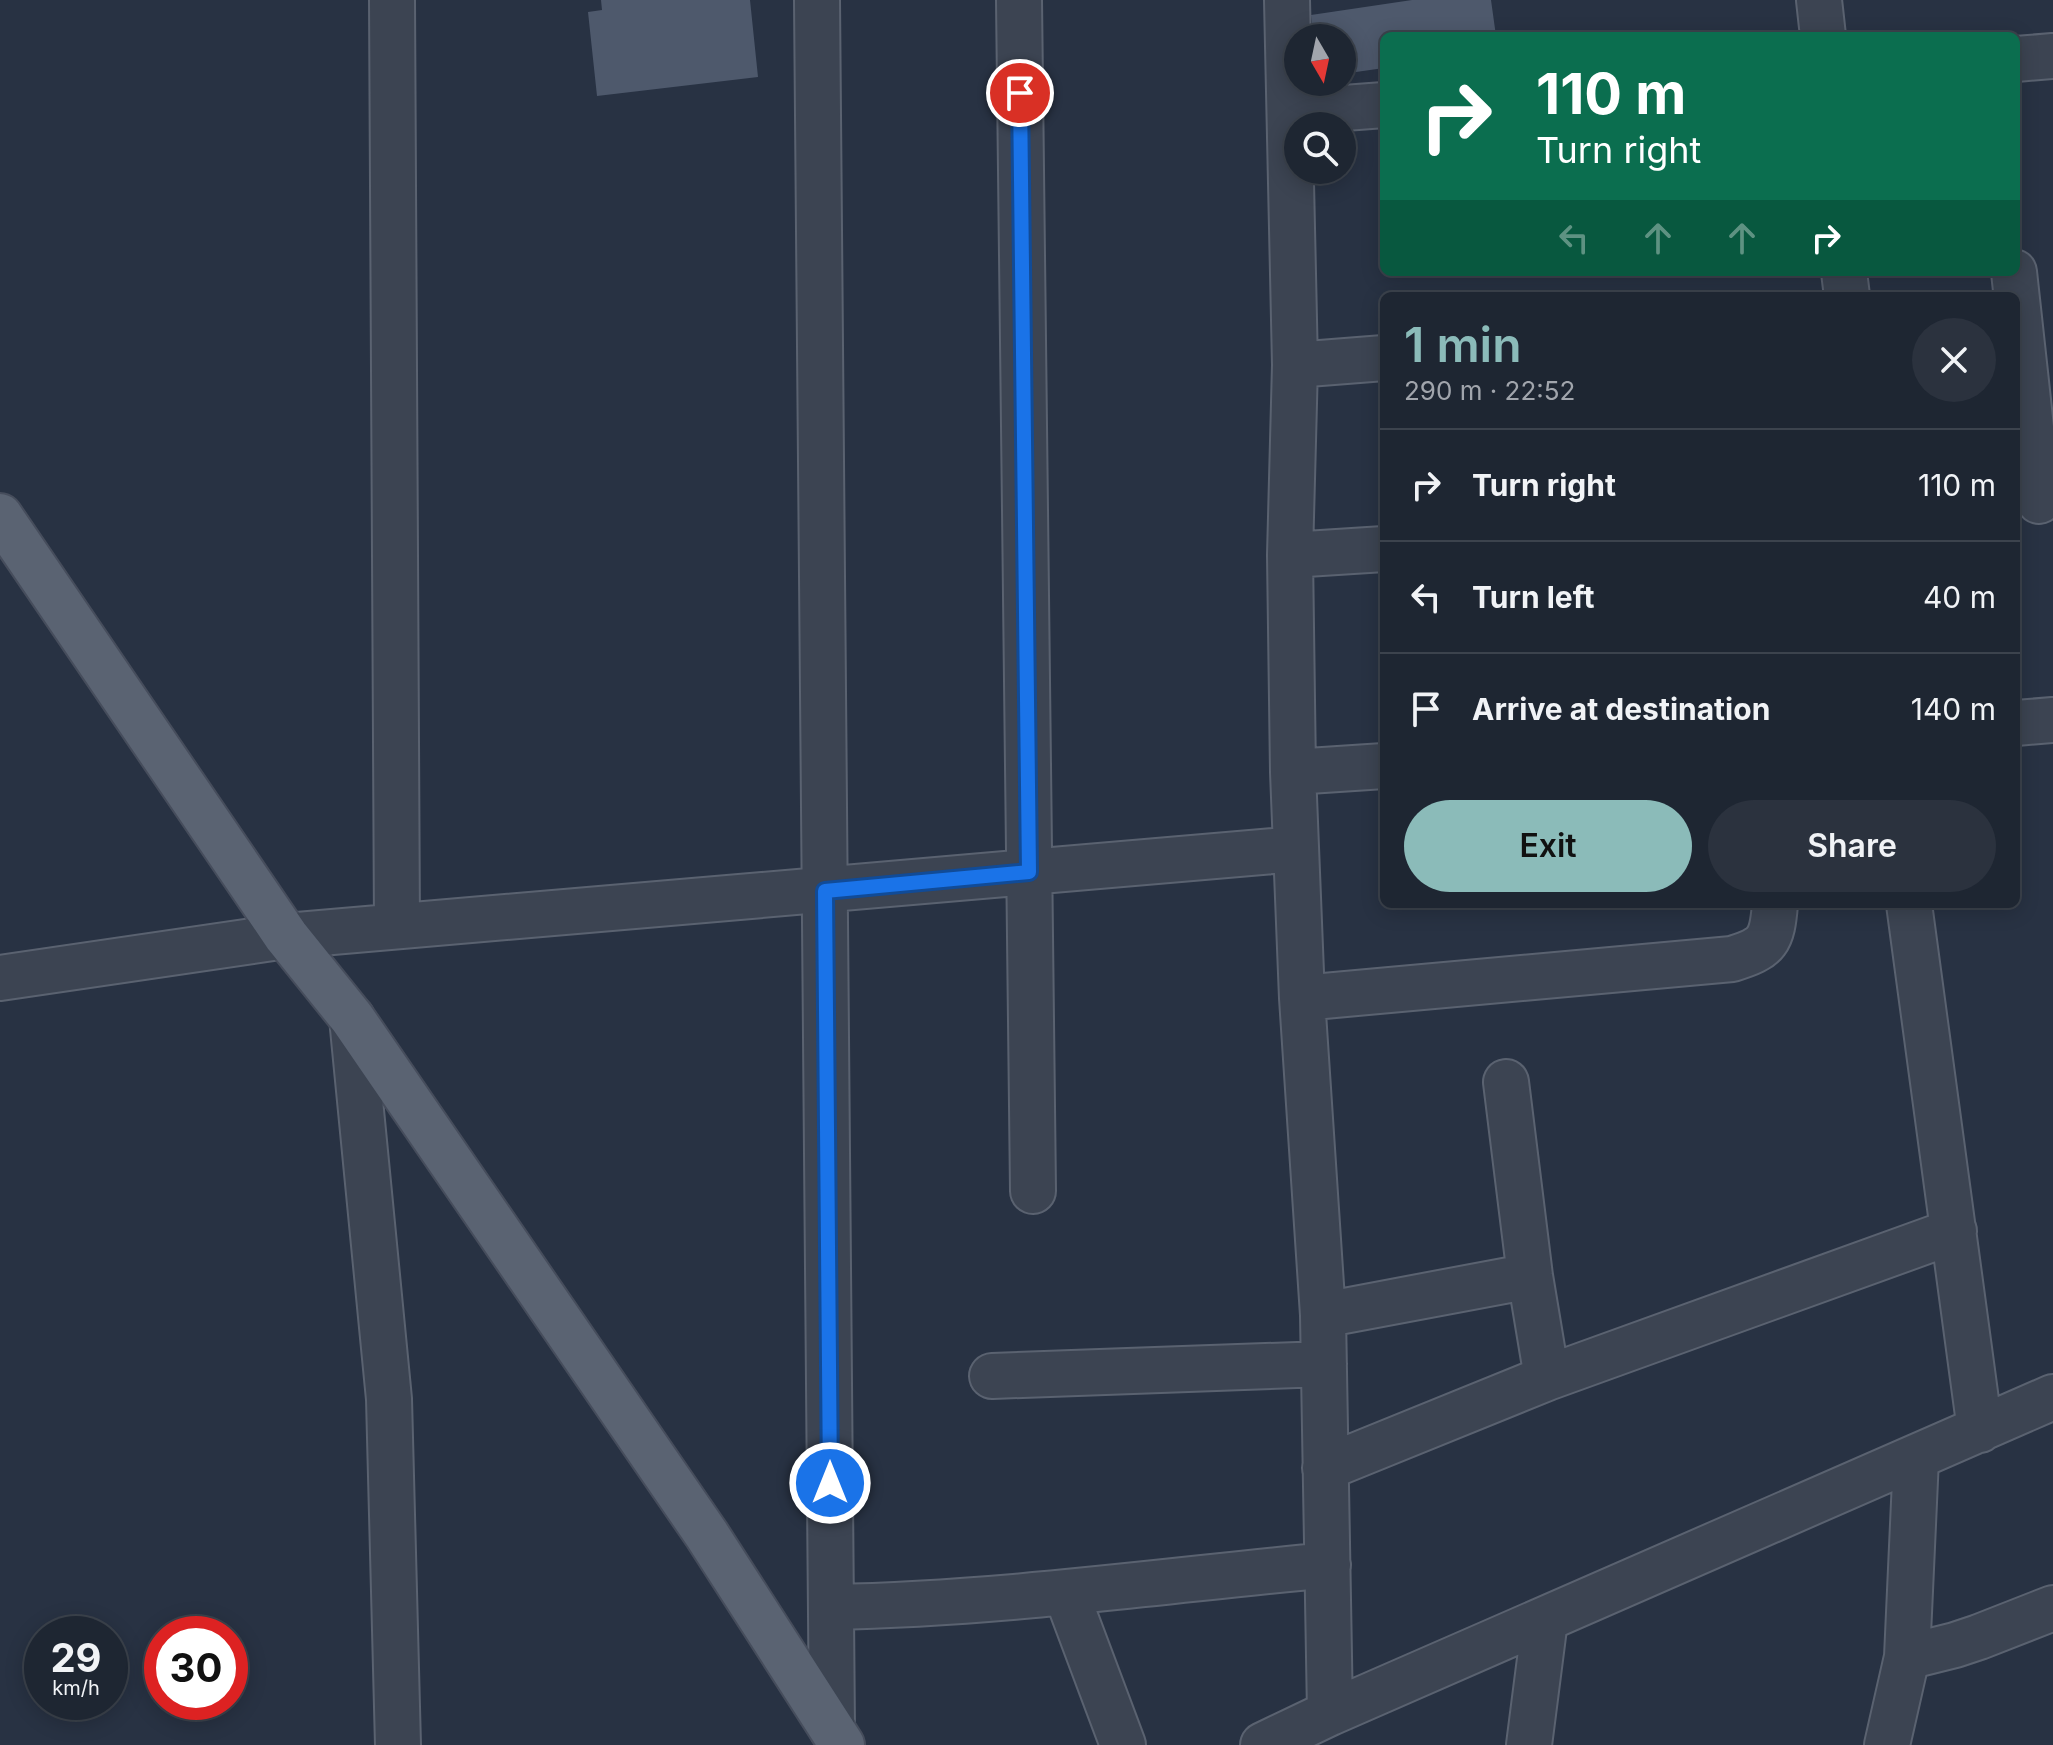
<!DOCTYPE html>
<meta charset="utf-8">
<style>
:root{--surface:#1e2632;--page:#2b323e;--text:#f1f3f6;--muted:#a1a5ac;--line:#3c434d;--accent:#8bbbb9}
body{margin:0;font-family:Inter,sans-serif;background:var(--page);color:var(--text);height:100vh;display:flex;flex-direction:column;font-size:30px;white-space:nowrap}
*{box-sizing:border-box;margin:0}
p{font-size:26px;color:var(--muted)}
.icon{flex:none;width:44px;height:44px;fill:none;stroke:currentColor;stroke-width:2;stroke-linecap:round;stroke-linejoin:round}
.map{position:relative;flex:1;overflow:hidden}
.drawer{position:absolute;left:1380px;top:292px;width:640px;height:616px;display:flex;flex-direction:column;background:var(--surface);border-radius:12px;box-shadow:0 4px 20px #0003,0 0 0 2px var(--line)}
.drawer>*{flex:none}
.guide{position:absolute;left:1380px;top:32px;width:640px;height:244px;border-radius:12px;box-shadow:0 4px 20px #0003,0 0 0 2px var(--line);background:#0b6e4f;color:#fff;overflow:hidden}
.needle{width:52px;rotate:171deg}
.controls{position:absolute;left:1284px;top:24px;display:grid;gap:16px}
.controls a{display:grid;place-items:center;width:72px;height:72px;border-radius:50%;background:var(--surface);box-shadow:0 4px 20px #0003,0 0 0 2px var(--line);font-size:40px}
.speed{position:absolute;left:24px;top:1616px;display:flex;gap:16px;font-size:40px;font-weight:700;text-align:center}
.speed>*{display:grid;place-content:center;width:104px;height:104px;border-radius:50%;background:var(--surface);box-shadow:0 4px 20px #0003,0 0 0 2px var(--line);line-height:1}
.speed small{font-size:20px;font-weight:400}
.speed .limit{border:12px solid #d22;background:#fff;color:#111}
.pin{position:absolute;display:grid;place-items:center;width:68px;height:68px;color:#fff;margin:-34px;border:4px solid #fff;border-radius:50%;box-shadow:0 2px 8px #0007}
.me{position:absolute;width:88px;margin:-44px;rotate:0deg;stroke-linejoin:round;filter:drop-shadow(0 0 6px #0008)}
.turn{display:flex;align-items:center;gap:28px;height:168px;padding:0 24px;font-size:36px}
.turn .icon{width:104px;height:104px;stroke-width:2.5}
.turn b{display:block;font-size:56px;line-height:68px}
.lanes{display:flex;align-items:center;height:76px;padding:0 24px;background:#0003;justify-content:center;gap:40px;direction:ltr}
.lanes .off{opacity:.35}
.round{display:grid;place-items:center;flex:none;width:84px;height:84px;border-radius:42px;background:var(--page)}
.summary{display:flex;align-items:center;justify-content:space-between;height:136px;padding:0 24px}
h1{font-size:48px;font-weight:600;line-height:60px;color:var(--accent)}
.cta{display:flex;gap:16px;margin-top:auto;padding:16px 24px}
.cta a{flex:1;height:92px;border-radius:48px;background:var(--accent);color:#111;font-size:32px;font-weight:600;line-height:92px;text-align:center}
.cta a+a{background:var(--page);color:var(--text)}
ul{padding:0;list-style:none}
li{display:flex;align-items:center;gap:24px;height:112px;padding:0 24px;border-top:2px solid var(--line)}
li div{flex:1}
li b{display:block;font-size:30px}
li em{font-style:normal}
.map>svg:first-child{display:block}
</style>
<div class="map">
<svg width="2053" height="1745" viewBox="0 0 2053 1745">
<rect width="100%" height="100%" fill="#283243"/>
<path fill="#4e596c" d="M601,0H750L758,77L597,96L588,12L602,10Z
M1412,0H1491L1496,36H1384V68L1342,74V38H1314L1311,15Z"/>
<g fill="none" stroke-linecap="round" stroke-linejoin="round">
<defs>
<path id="minor" d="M392,0L397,926
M817,0L832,1729
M1019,0L1033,1191
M1287,0L1295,365L1290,555L1293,772L1302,998L1323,1315L1330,1713
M1819,0L1823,36
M2016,59L2053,56
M1291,112L1384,105
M1844,272L1847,296
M2014,272L2039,501
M1295,365L1384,358
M1290,555L1384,549
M2016,723L2053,720
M1293,772L1384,766
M1909,904L1980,1430
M0,978L286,936L1296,849
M1302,998L1732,959C1768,948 1772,941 1775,904
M352,1018L389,1399L398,1745
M1506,1082L1530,1276L1547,1378
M1323,1315L1530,1276
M992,1376L1324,1364
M1325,1468L1547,1378L1954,1231
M1066,1593L1123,1745
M831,1607C997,1604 1162,1581 1328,1565
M1907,1657L1955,1645L1979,1637L2053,1608
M1263,1745L1330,1713L2053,1397
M1529,1745L1545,1620
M1887,1745L1907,1657L1916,1458"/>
<path id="major" d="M0,516L286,936L352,1018L707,1535L842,1745"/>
</defs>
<use href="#minor" stroke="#5a6270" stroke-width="48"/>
<use href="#major" stroke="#464d5c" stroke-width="48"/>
<use href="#minor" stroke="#3c4452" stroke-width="44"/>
<use href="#major" stroke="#5a6372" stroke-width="44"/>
</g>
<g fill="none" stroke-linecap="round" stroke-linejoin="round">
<defs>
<path id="route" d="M830,1483L825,891L1029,872L1020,93"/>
</defs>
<use href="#route" stroke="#114b97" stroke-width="20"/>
<use href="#route" stroke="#1a73e8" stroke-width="14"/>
</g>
</svg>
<div class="controls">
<a><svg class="needle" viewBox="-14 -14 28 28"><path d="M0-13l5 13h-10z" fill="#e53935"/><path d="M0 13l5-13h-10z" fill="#a1a5ac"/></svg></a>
<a><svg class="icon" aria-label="search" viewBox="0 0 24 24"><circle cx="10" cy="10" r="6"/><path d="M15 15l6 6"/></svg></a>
</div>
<div class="speed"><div>29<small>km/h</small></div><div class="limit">30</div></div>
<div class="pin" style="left:1020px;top:93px;background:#d93025"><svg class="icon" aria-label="arrive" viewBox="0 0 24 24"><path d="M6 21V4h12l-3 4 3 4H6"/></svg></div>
<svg class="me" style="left:830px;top:1483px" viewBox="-20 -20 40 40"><circle r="17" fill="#1a73e8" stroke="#fff" stroke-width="3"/><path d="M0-11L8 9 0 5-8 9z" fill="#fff"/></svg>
<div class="guide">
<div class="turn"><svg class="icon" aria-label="right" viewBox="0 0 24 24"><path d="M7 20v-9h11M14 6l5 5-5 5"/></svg><div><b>110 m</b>Turn right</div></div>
<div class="lanes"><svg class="icon off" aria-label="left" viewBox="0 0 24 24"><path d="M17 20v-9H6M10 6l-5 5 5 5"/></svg><svg class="icon off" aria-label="ahead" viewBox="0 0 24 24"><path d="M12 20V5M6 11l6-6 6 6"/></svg><svg class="icon off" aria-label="ahead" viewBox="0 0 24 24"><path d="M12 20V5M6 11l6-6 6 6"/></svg><svg class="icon" aria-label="right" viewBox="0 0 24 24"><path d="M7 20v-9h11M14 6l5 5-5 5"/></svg></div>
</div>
<section class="drawer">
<div class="summary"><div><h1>1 min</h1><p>290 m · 22:52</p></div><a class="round"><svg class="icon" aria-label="close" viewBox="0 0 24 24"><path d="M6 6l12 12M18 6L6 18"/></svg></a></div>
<ul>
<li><svg class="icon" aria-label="right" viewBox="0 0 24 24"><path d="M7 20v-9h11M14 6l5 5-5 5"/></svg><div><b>Turn right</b></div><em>110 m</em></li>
<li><svg class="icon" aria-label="left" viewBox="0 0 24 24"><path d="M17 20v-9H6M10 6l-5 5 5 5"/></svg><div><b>Turn left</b></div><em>40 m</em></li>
<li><svg class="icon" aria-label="arrive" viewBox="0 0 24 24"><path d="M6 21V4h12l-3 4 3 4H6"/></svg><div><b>Arrive at destination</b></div><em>140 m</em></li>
</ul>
<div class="cta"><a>Exit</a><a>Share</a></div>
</section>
</div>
